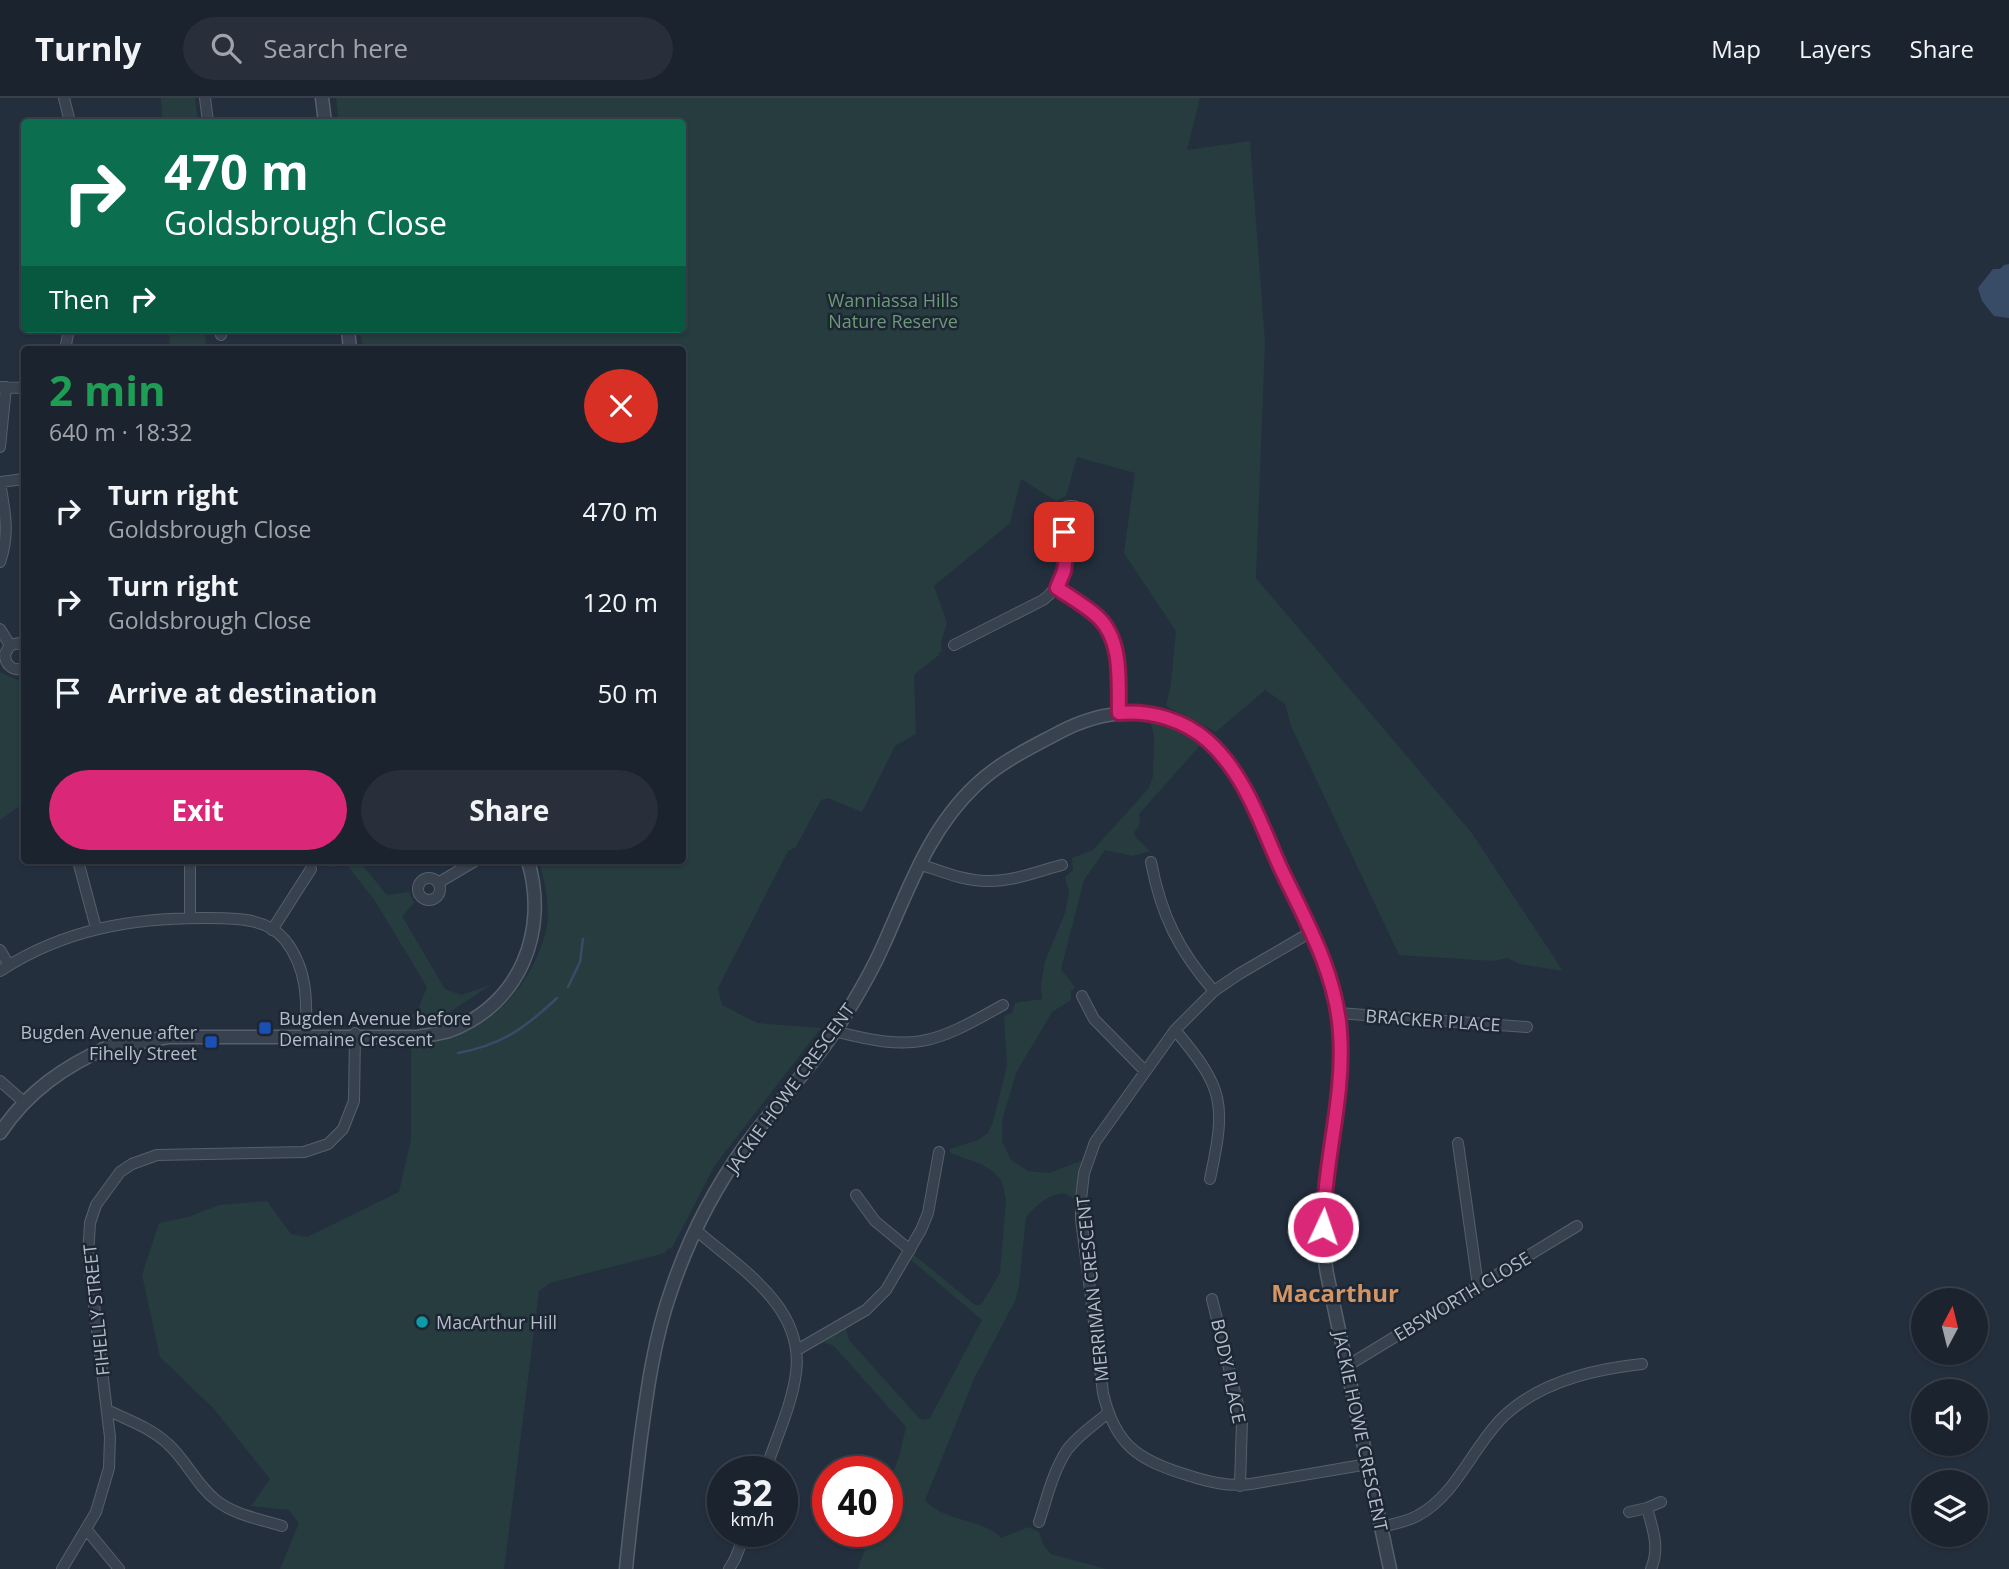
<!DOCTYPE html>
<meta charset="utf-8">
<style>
:root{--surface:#1b232e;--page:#282f3a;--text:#f1f3f6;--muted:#a0a4aa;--line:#39404a;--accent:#db2777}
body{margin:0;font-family:"Open Sans",sans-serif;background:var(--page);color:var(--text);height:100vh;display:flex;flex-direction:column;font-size:26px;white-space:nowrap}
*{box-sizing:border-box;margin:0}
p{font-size:23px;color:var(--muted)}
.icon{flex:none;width:38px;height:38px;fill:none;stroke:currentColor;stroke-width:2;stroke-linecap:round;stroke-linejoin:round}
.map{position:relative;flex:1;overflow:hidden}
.sheet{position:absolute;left:21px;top:248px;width:665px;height:518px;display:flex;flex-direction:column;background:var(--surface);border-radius:7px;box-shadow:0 2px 5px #0004,0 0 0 2px var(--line)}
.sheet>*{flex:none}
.guide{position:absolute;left:21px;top:21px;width:665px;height:214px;border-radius:7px;box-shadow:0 2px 5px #0004,0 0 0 2px var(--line);background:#0b6e4f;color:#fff;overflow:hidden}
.needle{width:46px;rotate:7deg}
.fabs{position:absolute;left:1911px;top:1190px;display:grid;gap:14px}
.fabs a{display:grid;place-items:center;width:77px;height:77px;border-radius:50%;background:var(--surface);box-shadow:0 2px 5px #0004,0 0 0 2px var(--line);font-size:35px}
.speed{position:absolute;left:707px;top:1358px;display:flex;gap:14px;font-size:35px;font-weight:700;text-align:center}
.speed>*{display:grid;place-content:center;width:91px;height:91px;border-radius:50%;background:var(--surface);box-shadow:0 2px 5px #0004,0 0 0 2px var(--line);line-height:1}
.speed small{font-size:18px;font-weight:400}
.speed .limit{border:10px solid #d22;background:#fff;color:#111}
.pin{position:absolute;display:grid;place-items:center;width:60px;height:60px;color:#fff;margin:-30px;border-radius:14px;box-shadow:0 4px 10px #0006}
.me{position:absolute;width:77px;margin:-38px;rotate:3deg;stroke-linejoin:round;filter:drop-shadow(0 0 5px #0008)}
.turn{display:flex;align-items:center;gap:24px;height:147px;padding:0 28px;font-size:32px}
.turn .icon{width:91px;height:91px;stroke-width:2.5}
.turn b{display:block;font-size:49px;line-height:60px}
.then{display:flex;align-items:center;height:66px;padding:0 28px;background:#0003;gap:14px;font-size:26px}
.round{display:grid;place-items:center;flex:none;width:74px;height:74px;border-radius:37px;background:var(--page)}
.summary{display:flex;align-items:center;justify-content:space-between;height:119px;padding:0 28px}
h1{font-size:42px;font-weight:700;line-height:52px;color:#1e9e55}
.button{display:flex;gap:14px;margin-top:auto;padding:14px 28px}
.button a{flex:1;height:80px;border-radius:42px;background:var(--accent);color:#fff;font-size:28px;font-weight:700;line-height:80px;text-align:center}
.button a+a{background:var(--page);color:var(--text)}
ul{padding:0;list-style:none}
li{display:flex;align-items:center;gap:21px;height:91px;padding:0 28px}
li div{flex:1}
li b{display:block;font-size:26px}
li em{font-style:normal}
header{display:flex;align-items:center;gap:42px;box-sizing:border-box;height:98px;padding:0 35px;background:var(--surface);border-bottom:2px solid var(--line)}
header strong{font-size:33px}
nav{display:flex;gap:38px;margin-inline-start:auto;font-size:24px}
.search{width:490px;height:63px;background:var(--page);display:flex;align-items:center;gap:18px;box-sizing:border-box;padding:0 24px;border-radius:38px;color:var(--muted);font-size:26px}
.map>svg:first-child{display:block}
</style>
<header>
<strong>Turnly</strong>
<div class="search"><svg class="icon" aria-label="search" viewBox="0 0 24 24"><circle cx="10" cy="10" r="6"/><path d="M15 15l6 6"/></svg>Search here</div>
<nav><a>Map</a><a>Layers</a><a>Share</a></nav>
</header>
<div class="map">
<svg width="2009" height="1471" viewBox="0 0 2009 1471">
<rect width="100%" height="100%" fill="#242f3e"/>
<path fill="#263c3f" d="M161,0H195L198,24H162Z
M336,0H1200L1187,52L1250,43L1265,244L1256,480L1471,734L1563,873L1519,866L1508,860L1492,863L1399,857L1291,628L1285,606L1265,592L1216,634L1166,608L1171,586L1176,533L1124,455L1135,375L1077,359L1066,398L1056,403L1021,381L1010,425L934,488L947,525L941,544L942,554H939V557L914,577L916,636L895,648L862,714L828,700L821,702L796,749L788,753L718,890L722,907L757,925L821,930L715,1067L672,1150L667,1151L665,1155L550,1185L539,1193L504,1471H280L299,1425L289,1412L251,1408L270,1381L214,1311L160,1259L142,1177L159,1125L188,1119L219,1107L267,1103L291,1136L307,1139L399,1094L411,1041V950C435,944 461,937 482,924C514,905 537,868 546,833C551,811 545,784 539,763H682V252H364L359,231H682V24H339Z
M169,231H205L206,247L199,252H170Z
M0,574L17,582L24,579V705L0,722Z
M1150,620L1164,624L1203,644L1139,716L1140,726L1134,734L1135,739L1150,753L1133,758L1105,752L1084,782L1061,871L1075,889L1071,893V902L1052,914L1016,975L1002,1023V1044L1011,1062L1028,1073L1049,1075L1083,1062L1076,1101C1072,1100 1069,1098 1066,1096C1053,1092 1033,1110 1026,1119L1019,1188L1015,1203L974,1281L925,1402C945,1425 981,1419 1001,1440L1029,1429L1039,1434L1043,1446L1051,1456L1106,1471H858L871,1433H887V1390L899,1359L906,1329L834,1248L820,1243L846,1230L849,1242L920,1321L925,1322L930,1320L982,1222L910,1161L913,1156L975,1207H981L1000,1175L1006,1102L1004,1092L1001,1082L994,1074L981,1066L950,1055V1051L978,1042L988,1035L993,1024L1007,968L1004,918L1012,915L1015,905L1042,901L1041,885L1045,863L1065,815L1069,794L1065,779L1073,772L1072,760L1093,752L1149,690L1153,678L1154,639Z
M325,763H359L387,797L409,794L414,805L402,818L445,891L461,897L491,887L448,915L402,923L417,914L427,889L375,803L347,767L328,769Z"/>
<path fill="#394c67" d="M2009,166V220L1994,218L1982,203L1978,190L1993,171H2000L2004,167Z"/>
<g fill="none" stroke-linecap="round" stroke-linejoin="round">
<path stroke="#394c67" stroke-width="2.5" d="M568,889L580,864L583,841
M458,955C502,947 525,930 557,900"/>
<defs>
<path id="minor" d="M64,0L70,24
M205,0L208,24
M219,231L221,237
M65,252L69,231
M1,289L24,290
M0,349L6,289
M0,384L24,381
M0,385C5,413 10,436 0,464
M1057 422a14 14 0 1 1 28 0a14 14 0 1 1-28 0Z
M1057,490C1070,499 1086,508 1098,519C1123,543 1118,583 1119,615
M0,531L10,547
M24,547L20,545L10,547L5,556C5,567 13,574 24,570
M954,547L1043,502C1067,484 1065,463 1069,436
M78,763L96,830
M190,763V819
M1151,764C1161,817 1179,853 1214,893
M919,766C941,773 964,783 987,783C1012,784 1038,773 1062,767
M418 791a11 11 0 1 1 22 0a11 11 0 1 1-22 0Z
M438,785L475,763
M272,832L311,771
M1311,834L1239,876L1214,893L1175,932L1095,1044L1084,1075L1081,1101V1121L1103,1295C1115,1347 1138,1362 1187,1377C1209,1384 1228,1389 1251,1386L1368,1366
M0,852L9,867
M0,873C64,831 135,819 210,820C235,820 267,820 285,842C308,871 307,904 306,939
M1082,898L1094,921L1145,973
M1338,915L1527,929
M1175,932C1225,991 1226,1006 1210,1081
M834,933C915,954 932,947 1003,907
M0,983L24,1004
M1458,1045L1478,1188
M856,1097L875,1123L910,1152
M696,1132C739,1170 805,1208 796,1275C792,1307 775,1343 765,1374
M1212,1201L1242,1323L1240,1388
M797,1252L866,1212L886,1192L921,1132L928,1115L939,1054
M1347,1268L1577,1128
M107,1312C128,1322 151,1330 168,1346C187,1363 196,1387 217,1403C235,1417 260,1421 282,1428
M1647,1410C1653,1432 1660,1450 1651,1471
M1629,1414L1647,1410L1661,1404
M1039,1424C1047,1400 1053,1373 1067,1352C1078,1337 1094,1327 1108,1315
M1381,1429C1393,1426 1406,1424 1417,1418C1457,1397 1472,1349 1504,1318C1540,1284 1594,1271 1642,1266
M86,1431L119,1471
M62,1471L96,1414L109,1370L110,1339L88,1157L90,1125L96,1107L120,1074L132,1066L157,1057L304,1054L328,1046L343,1031L354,1003L355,935
M729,1471L735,1461L746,1433"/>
<path id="tertiary" d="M322,0L325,24
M348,231L350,252
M103,951L168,939H417C427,937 439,936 449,933C520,907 549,833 528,763
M0,1035C28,993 65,968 110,948
M626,1471C630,1429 635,1388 640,1346C647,1293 654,1240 672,1190C689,1140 714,1091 745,1048C775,1007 811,970 839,927C855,902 871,875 883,848C909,790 929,731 976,687C1000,664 1030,650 1058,635C1103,611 1152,606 1197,635C1238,661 1255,713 1275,756C1291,792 1308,827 1324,863C1335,896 1343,929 1341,963C1339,1036 1314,1102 1327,1176L1390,1471"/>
</defs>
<use href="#minor" stroke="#565f6c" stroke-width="12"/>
<use href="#tertiary" stroke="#565f6c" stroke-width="15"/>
<use href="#minor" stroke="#38414e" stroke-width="10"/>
<use href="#tertiary" stroke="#38414e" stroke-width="12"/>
</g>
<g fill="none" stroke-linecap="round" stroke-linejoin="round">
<defs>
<path id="route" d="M1064,434L1069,436L1064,473L1057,490C1070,499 1086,508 1098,519C1123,543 1118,583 1119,615C1151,612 1184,622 1208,643C1245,676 1261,727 1281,771C1306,823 1336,875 1340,934C1345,999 1324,1063 1323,1129"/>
</defs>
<use href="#route" stroke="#8e194d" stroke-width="18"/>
<use href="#route" stroke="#db2777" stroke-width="12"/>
</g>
<g fill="#1a4fb4" stroke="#1d2633" stroke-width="2.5">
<rect x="258" y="923" width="14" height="14" rx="3.5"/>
<rect x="204" y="937" width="14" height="14" rx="3.5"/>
</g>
<circle fill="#0f9aa8" stroke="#1d2633" stroke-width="2.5" cx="422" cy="1224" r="7"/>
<g text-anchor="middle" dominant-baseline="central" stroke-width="5" stroke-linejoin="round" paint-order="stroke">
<g font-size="18" fill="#6b9a76" stroke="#1d2633">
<text x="893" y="202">Wanniassa Hills<tspan x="893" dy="21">Nature Reserve</tspan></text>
</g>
<g font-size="18" fill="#b4bcc9" stroke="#1d2633" text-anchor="start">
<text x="279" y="920">Bugden Avenue before<tspan x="279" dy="21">Demaine Crescent</tspan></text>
<text x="197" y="934" text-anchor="end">Bugden Avenue after<tspan x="197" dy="21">Fihelly Street</tspan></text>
<text x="436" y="1224">MacArthur Hill</text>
</g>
<g font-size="18" fill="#b4bcc9" stroke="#1d2633">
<text transform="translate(1433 922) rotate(4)">BRACKER PLACE</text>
<text transform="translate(790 990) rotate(-54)">JACKIE HOWE CRESCENT</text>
<text transform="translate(1092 1191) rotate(-96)">MERRIMAN CRESCENT</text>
<text transform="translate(1462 1198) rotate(-31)">EBSWORTH CLOSE</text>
<text transform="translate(96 1212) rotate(-96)">FIHELLY STREET</text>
<text transform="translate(1229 1273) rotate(78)">BODY PLACE</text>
<text transform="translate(1361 1333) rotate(78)">JACKIE HOWE CRESCENT</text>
</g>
<g font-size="24" font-weight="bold" fill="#d59563" stroke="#1d2633">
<text x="1335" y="1194">Macarthur</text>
</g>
</g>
</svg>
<div class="fabs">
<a><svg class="needle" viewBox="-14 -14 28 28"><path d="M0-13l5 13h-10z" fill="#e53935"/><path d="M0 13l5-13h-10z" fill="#a0a4aa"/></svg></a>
<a><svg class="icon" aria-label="sound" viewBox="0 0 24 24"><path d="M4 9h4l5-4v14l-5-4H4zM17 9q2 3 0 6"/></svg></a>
<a><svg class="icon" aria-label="layers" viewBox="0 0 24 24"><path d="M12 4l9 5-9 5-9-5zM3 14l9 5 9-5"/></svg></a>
</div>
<div class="speed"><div>32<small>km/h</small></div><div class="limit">40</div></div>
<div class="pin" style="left:1064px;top:434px;background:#d93025"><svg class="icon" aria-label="arrive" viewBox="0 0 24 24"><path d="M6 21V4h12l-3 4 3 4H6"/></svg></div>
<svg class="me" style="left:1323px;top:1129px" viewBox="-20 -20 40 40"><circle r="17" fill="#db2777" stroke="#fff" stroke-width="3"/><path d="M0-11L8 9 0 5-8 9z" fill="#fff"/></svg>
<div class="guide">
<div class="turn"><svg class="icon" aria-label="right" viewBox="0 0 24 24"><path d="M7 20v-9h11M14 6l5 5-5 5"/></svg><div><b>470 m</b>Goldsbrough Close</div></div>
<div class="then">Then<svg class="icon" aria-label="right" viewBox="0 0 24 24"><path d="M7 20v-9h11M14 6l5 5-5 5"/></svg></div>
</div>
<section class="sheet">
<div class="summary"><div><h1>2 min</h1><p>640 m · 18:32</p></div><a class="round" style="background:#d93025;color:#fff"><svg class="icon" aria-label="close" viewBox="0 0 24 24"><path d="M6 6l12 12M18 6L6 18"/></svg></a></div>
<ul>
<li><svg class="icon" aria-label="right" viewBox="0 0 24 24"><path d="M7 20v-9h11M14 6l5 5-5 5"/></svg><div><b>Turn right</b><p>Goldsbrough Close</p></div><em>470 m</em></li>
<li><svg class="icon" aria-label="right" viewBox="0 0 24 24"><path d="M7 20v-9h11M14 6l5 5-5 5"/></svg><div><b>Turn right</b><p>Goldsbrough Close</p></div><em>120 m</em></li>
<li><svg class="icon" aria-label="arrive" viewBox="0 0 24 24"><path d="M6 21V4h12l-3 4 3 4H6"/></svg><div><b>Arrive at destination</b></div><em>50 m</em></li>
</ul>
<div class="button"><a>Exit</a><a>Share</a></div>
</section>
</div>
